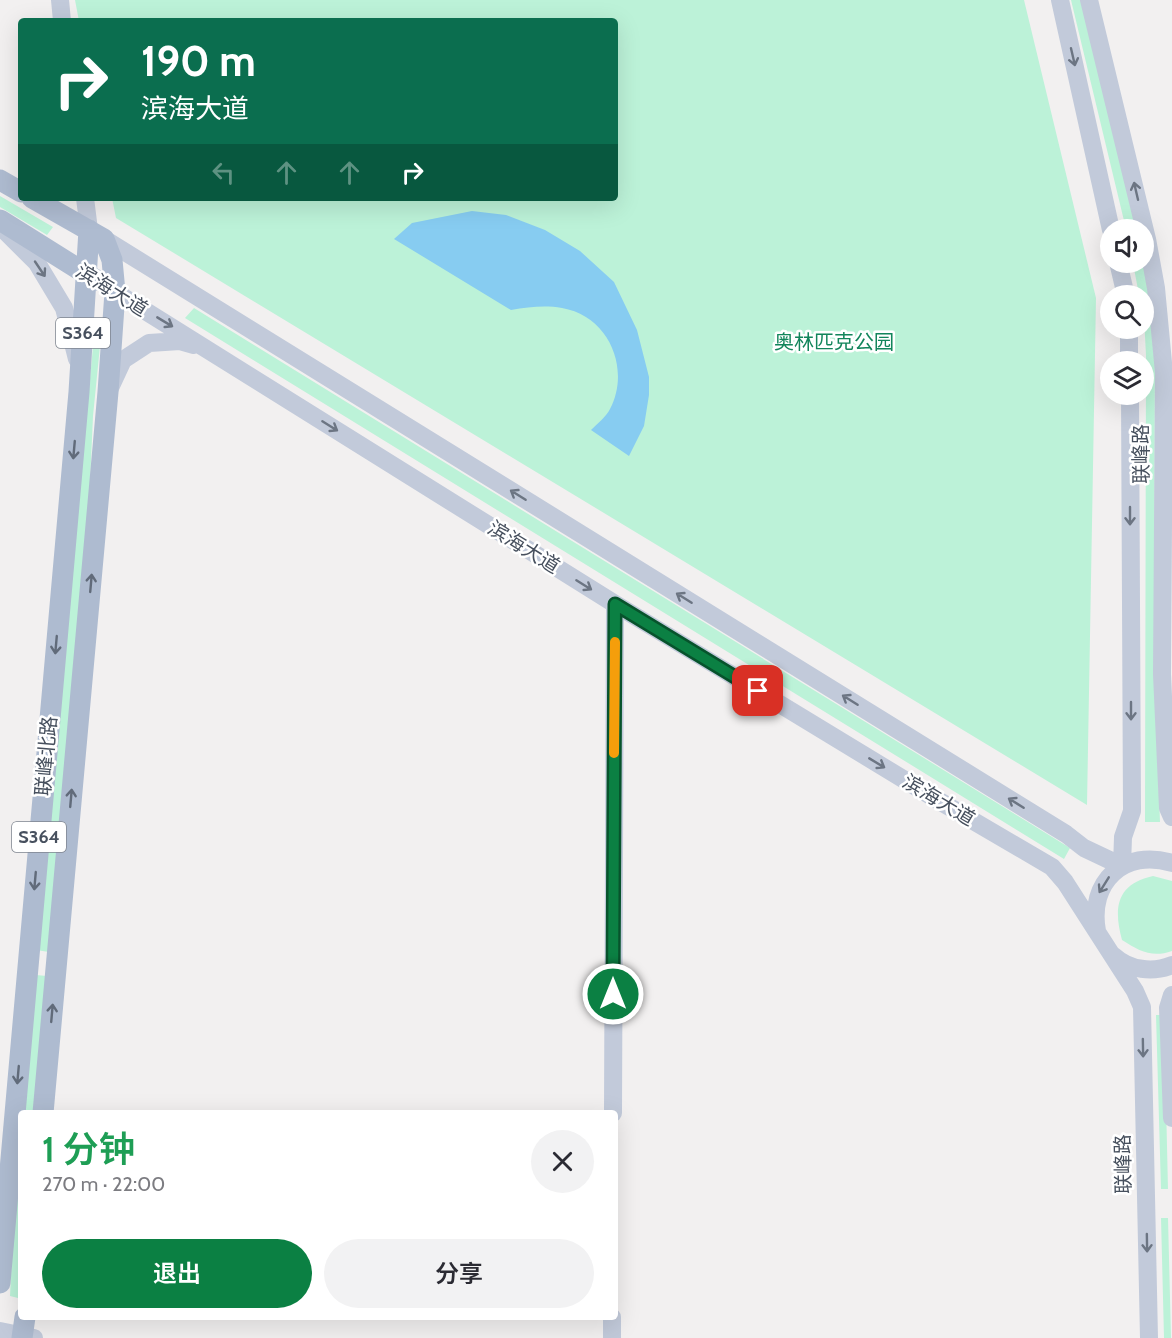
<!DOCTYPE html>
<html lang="zh">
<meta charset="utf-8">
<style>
:root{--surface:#fff;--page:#f2f2f3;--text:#2b2b33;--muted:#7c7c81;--accent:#0b8043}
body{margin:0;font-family:Cabin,"Noto Sans SC",sans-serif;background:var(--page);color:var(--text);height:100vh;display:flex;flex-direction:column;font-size:22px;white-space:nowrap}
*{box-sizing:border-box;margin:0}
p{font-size:20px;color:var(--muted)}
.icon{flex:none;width:33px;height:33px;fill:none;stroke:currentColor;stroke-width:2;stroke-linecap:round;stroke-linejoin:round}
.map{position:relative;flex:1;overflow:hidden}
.drawer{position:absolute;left:18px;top:1110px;width:600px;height:210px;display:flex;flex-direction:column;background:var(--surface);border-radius:6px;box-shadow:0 6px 24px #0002}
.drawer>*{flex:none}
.top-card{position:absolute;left:18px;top:18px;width:600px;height:183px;border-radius:6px;box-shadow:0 6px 24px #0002;background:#0b6e4f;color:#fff;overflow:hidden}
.buttons{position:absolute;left:1100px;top:219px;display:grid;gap:12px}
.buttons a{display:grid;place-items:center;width:54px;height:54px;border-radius:50%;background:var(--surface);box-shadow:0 6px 24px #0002;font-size:30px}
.pin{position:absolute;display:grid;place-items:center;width:51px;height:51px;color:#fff;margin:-26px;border-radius:12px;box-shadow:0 3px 9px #0006}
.me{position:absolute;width:66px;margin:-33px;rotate:0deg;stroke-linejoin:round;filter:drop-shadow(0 0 4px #0008)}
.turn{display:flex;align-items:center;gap:21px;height:126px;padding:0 24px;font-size:27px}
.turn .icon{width:78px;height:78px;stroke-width:2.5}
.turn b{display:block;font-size:42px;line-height:51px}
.lanes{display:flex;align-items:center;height:57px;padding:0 24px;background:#0003;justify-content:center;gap:30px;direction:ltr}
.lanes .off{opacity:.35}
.round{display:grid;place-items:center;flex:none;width:63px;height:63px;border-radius:32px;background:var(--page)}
.summary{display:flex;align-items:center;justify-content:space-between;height:102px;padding:0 24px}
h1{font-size:36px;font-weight:600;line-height:45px;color:#1e9e55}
.cta{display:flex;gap:12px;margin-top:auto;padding:12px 24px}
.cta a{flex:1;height:69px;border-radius:36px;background:var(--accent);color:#fff;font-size:24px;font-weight:600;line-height:69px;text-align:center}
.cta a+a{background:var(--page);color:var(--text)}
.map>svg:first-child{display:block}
</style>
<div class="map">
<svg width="1172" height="1338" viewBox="0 0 1172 1338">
<rect width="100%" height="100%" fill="#f2f0f0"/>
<path fill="#bcf2d8" d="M75,0H1024L1096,298L1087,805L116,218L112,198H615V21H79Z
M1071,0H1081L1137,229H1126Z
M0,196L53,227L47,235L0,207Z
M1143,262L1152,305L1155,351L1154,661L1160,822H1145L1146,356L1143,296L1139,295L1133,263Z
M194,308L1070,848L1064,859L185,318Z
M94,336H101L93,416L89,506L49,952L36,950Z
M1153,876L1172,881V951C1152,958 1139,951 1122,940C1113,907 1117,884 1153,876Z
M36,975L47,976L34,1113H22Z
M1156,1015H1164L1168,1189H1161Z
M21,1127V1261L18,1298L10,1296L16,1175Z
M1161,1218H1168L1171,1338H1164Z"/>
<path fill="#87ccf1" d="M472,211L506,215L545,230L580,251L614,282L637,330L649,377V395L644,426L629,456L591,430C597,424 606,417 610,409C631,369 609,316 562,308C545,305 529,307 511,310L394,239L412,223Z"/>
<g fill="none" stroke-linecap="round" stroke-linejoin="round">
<path stroke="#c2cada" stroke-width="18" d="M60,0L62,21
M1060,0L1111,230
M1089,0L1147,239L1156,288L1164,373L1162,674L1168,808L1172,817
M85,198L89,230
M0,226L37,263L64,308L77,359
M104,239L1066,834L1084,848L1122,866L1123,837L1132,811L1130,394
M1118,262L1126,296
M115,292L615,604L941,802L1052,867L1065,882L1135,991L1142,1007L1149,1338
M1129,328V362
M110,388L123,360L149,343L180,341L194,345
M1097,931C1088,882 1124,848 1172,863
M1114,956C1129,970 1153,973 1172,965
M1172,995L1168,1008L1172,1118
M613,1113L615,604
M0,1331L34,1338
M612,1338V1317"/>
<path stroke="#aebbd0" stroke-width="21" d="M0,180L21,192
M32,198L104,239L112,260L115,292L108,392L43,1113
M0,220L96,280
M0,1283L79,392L89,230
M22,1338L25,1317"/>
</g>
<defs><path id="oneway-shaft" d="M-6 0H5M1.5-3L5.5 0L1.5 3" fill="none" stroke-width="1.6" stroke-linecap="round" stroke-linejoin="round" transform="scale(1.5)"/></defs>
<g stroke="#6c7583">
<use href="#oneway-shaft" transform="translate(1073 57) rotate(77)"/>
<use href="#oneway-shaft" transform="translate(1136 191) rotate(-103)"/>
<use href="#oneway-shaft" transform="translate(40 269) rotate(56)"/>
<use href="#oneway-shaft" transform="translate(165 322) rotate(31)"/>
<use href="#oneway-shaft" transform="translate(330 426) rotate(32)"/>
<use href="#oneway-shaft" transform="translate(518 495) rotate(-148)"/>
<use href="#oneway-shaft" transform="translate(1130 516) rotate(90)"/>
<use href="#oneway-shaft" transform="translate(584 585) rotate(32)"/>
<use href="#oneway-shaft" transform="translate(684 598) rotate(-148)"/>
<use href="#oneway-shaft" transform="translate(850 700) rotate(-148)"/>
<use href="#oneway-shaft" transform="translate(1131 711) rotate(90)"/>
<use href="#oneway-shaft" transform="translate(877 763) rotate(31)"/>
<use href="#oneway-shaft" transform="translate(1016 803) rotate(-148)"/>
<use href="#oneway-shaft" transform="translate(1104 885) rotate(122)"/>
<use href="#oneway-shaft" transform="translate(1143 1048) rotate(89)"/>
<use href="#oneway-shaft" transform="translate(1147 1243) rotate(89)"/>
</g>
<g stroke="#616b7a">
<use href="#oneway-shaft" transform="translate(74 450) rotate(95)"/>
<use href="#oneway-shaft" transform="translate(91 583) rotate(-85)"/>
<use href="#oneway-shaft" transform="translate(56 645) rotate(95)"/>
<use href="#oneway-shaft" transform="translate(71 798) rotate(-85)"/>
<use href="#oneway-shaft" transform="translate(35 881) rotate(95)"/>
<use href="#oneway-shaft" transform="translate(52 1013) rotate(-85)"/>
<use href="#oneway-shaft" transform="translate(18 1075) rotate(95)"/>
</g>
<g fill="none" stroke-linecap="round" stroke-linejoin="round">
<defs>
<path id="route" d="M613,994L615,604L758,691"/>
</defs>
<use href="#route" stroke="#07532c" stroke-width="15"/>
<use href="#route" stroke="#0b8043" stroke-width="10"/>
<path stroke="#f59e0b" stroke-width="10" d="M614,753L615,642"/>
</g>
<g text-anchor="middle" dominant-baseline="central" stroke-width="5" stroke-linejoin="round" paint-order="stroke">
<g fill="#fff" stroke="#7e848e" stroke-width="1.5">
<rect x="56" y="318" width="54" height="30" rx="4.5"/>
<rect x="12" y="822" width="54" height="30" rx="4.5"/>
</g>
<g font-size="18" font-weight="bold" fill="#47505e">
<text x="83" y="333">S364</text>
<text x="39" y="837">S364</text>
</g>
<g font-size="20" fill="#47505e" stroke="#fff">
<text transform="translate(112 290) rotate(32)">滨海大道</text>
<text transform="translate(1141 454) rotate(-90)">联峰路</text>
<text transform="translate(524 547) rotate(32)">滨海大道</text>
<text transform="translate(46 756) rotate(-85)">联峰北路</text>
<text transform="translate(939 800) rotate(31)">滨海大道</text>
<text transform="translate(1123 1164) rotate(-91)">联峰路</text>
</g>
<g font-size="20" fill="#12855b" stroke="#fff">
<text x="834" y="342">奥林匹克公园</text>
</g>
</g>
</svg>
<div class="buttons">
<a><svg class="icon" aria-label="sound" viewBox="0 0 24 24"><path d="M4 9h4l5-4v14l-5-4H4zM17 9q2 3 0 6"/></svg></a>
<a><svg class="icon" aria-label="search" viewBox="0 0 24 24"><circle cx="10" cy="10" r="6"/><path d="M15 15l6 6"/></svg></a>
<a><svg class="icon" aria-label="layers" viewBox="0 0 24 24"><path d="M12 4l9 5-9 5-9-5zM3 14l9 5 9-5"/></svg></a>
</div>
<div class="pin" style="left:758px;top:691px;background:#d93025"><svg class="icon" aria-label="arrive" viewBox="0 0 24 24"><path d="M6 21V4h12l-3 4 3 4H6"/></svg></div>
<svg class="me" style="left:613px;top:994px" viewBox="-20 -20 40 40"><circle r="17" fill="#0b8043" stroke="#fff" stroke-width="3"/><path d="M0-11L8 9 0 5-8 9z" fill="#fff"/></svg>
<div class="top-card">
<div class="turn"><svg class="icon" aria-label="right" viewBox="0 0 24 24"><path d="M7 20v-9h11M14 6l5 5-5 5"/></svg><div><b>190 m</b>滨海大道</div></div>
<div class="lanes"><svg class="icon off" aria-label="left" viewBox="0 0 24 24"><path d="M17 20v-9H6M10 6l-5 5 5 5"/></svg><svg class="icon off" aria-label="ahead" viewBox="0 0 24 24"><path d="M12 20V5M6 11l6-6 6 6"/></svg><svg class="icon off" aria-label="ahead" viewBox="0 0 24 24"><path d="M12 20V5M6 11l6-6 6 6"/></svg><svg class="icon" aria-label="right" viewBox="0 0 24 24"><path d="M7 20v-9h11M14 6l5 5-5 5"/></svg></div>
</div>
<section class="drawer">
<div class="summary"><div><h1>1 分钟</h1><p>270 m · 22:00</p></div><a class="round"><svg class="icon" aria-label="close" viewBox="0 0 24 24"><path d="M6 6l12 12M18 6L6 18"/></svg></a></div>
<div class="cta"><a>退出</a><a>分享</a></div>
</section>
</div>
